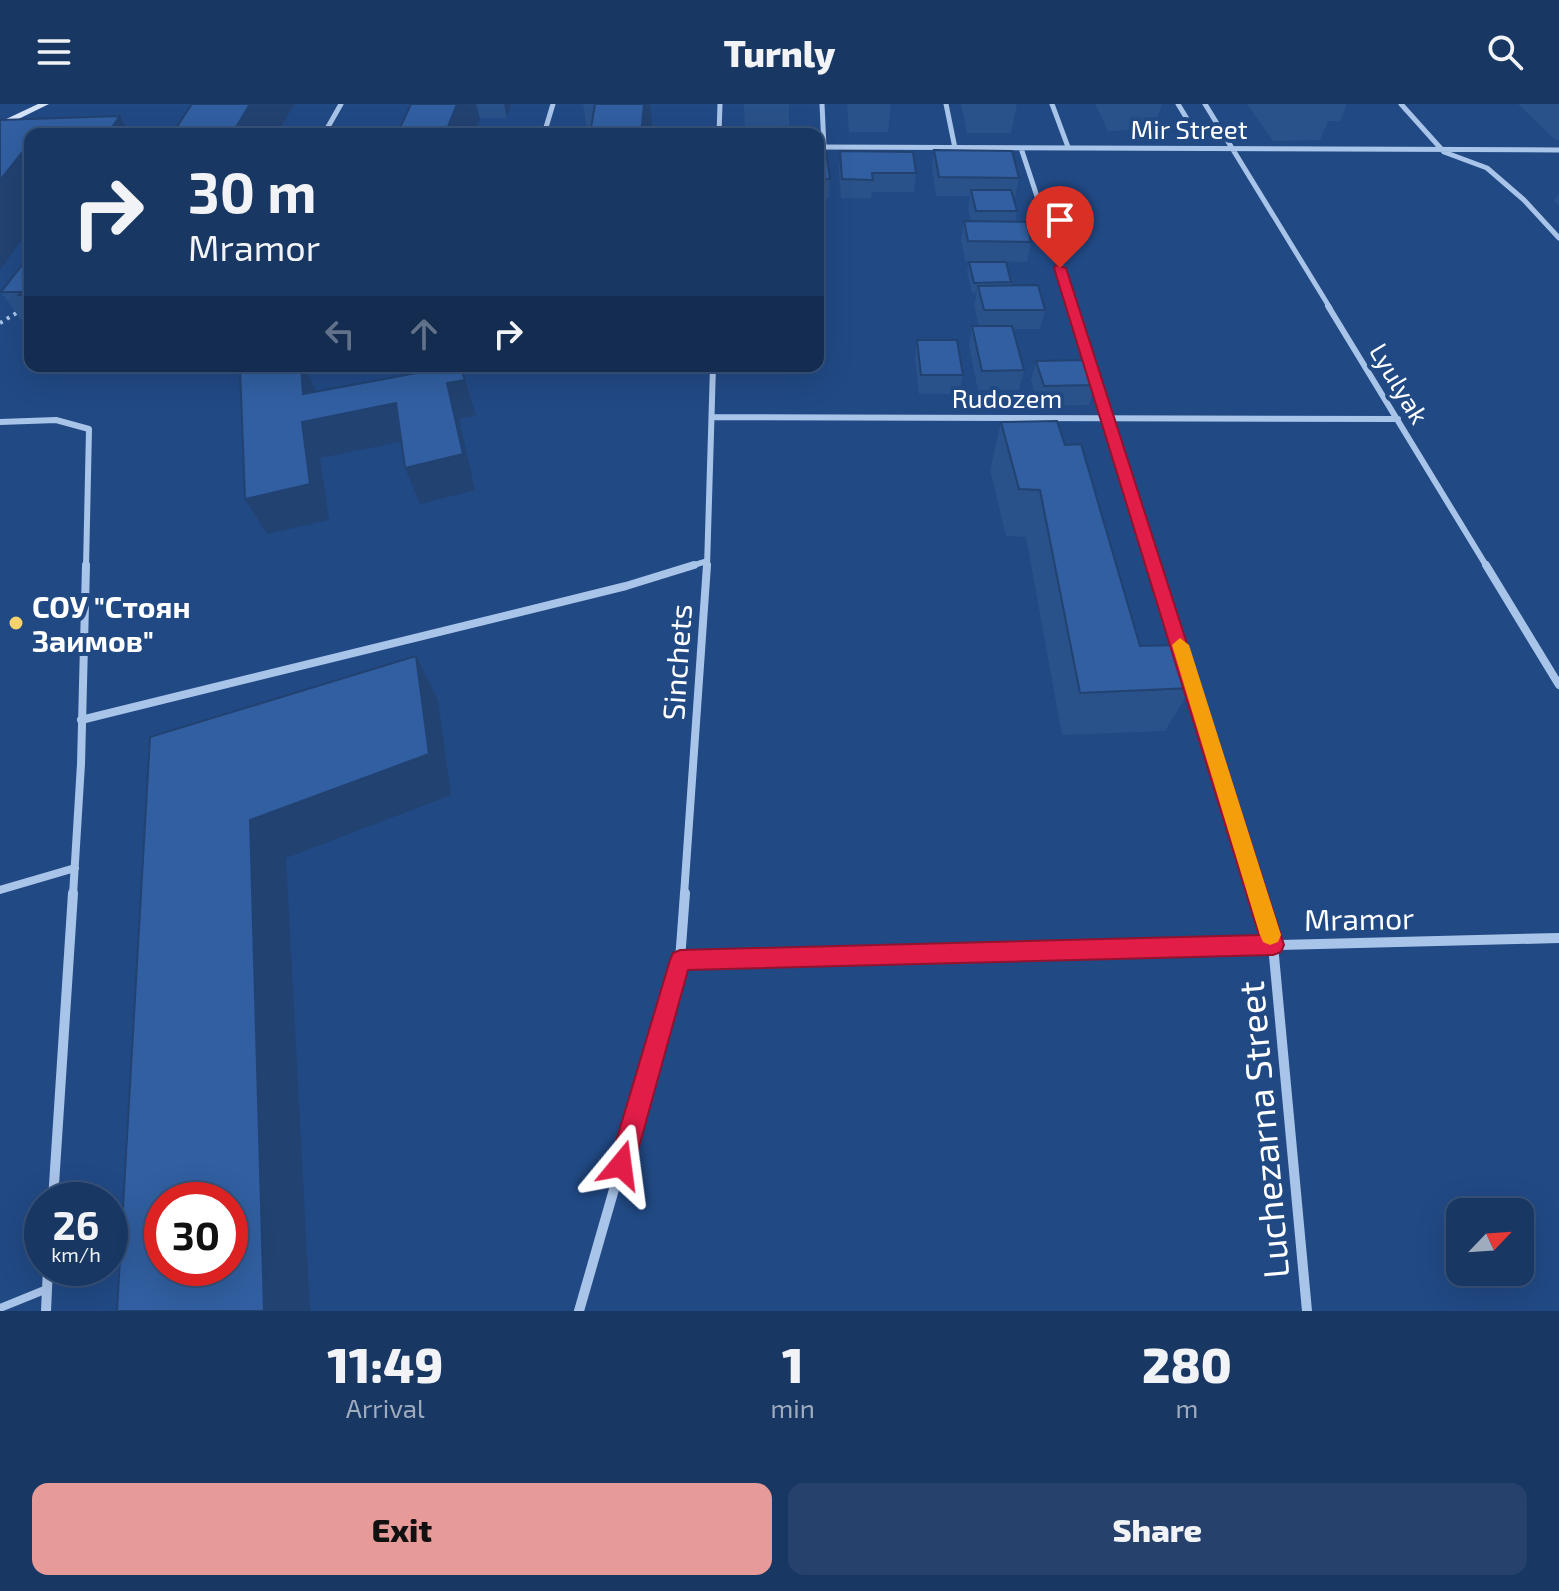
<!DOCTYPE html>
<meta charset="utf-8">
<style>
:root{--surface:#193763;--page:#26426c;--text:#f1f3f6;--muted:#9facbe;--line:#375178;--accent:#e69b98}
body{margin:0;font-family:"Exo 2",sans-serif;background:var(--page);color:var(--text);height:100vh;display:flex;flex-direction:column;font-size:30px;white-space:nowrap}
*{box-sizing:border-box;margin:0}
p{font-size:26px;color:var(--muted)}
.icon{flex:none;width:44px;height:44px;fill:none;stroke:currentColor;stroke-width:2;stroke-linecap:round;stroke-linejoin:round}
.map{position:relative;height:1207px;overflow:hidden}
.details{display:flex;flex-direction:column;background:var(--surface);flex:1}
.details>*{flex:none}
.top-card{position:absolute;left:24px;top:24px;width:800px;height:244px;border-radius:16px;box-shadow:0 8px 32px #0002,0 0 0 2px var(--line);background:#193763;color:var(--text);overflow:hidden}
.needle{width:52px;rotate:65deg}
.buttons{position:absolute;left:1446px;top:1094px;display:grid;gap:16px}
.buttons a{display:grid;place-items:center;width:88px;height:88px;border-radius:16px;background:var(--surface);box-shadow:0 8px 32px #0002,0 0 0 2px var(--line);font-size:40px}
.speed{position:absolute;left:24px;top:1078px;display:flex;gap:16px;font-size:40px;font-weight:700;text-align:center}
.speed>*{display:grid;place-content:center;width:104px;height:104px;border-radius:50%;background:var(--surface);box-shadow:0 8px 32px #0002,0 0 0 2px var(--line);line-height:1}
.speed small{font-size:20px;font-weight:400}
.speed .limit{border:12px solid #d22;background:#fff;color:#111}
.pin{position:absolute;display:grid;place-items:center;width:68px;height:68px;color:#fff;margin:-82px -34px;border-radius:50% 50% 50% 0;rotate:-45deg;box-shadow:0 0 8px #0007}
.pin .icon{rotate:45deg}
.me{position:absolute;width:88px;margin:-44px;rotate:16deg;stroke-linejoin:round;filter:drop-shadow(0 0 6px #0008)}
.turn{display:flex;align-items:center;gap:28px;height:168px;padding:0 32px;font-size:36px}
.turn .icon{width:104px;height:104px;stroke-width:2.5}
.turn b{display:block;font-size:56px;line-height:68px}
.lanes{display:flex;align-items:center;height:76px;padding:0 32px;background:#0003;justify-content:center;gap:40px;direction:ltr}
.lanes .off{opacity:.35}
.eta{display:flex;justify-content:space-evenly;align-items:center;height:136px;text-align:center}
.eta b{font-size:48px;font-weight:800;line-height:56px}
.action{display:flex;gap:16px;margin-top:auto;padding:16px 32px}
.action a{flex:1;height:92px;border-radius:16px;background:var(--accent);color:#111;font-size:32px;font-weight:800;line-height:92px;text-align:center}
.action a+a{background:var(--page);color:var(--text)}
header{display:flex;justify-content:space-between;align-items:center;height:104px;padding:0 32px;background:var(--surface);font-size:36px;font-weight:800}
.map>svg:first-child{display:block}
</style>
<header><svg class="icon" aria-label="menu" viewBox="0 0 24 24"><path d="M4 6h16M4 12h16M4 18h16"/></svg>Turnly<svg class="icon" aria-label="search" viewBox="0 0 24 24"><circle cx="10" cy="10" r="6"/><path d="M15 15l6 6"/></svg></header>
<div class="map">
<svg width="1559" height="1207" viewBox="0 0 1559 1207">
<rect width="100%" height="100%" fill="#214984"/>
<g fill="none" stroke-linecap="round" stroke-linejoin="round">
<path stroke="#a9c4e9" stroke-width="3" stroke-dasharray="3 4" stroke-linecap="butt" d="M24,204L30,201"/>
<path stroke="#a9c4e9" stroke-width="4" stroke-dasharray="3 5" stroke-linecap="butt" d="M0,219L28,202"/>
<path stroke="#a9c4e9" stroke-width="8" d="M0,1204L47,1185"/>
<path stroke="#a9c4e9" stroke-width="5" d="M822,0L824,43
M946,0L955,44
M1052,0L1068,43
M1178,0L1198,33
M1205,0L1330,204
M1401,0L1444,48L1487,64L1524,96L1559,134
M324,30L341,0
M544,30L553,0
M719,30L720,0
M818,43L1559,46
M1021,44L1074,204"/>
<path stroke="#a9c4e9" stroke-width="6" d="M1073,202L1156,463
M1328,202L1487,463
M712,313L1398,315
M0,318L56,316L89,325L86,463
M688,463L707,457
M707,463L713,262"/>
<path stroke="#a9c4e9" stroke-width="8" d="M1156,461L1258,791
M1486,461L1559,581
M81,616L626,482L694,461
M0,786L75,764
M73,791L81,660L86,461
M684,791L707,461"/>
<path stroke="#a9c4e9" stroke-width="10" d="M1257,789L1273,841L1307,1207
M680,856L1559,834
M53,1096L73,789
M46,1207L48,1164
M579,1207L680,856L685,789"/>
<path fill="#d4e2f7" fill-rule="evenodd" d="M38,0H49L0,24V18Z"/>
</g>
<path fill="#2a528a" d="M411,0H511L507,14H480Z
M583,0H650L652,19L651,30H590L591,25H587Z
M744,0H789V30H745Z
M847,0H891L888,28H849Z
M961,0H1017L1011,29H967Z
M1095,0H1162L1154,25L1108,27Z
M1247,0H1347L1340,17H1328L1320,36L1273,37Z
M1518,0H1559V36H1555Z
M934,46L1019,74L1015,93H1013L1017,107L1015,118L1031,138L1027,158L965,157L961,136L964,117H971L968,105L970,92H936L932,64Z
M840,47L916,69L914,88H872L871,94H841L839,66Z
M818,48L830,75L829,94H818Z
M1559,89V102L1554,97Z
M969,158L1011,178V181L1045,206L1040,225H1013L1024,266L1019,286H978L969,242L972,222H979L974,201L977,188L972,189L967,168Z
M30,160V228L1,188Z
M917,236L963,271L959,290H919L915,255Z
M1036,257L1095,281L1089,301L1038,302L1031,276Z
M1001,318L1065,341L1140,542L1191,584L1165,627L1062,631L1026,433L1006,432L990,366Z"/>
<path fill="#224271" d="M250,0H294L277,30H232Z
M457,0H476L480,14L474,30H445Z
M504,0H511L507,14Z
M644,0H650L652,19L651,30H641Z
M120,12L129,30H107Z
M28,41L30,44V124L0,166V76Z
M301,262H304L317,290L396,299L410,336L320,354L329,416L267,430L245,395L302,318L303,290Z
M465,276L476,312L459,315L475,386L420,400L405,364L447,279Z
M416,552L438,596L451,691L286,754L310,1207H264L250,716Z"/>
<path fill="#315fa1" stroke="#224271" stroke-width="2" fill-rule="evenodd" d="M192,0H250L232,30H172Z
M411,0H457L445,30H397Z
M595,0H644L641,30H590Z
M120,12L107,30H30V41H28L0,76V16Z
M934,46L1012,47L1019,74L939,73Z
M840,47L913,48L916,69H872L873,76L842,75Z
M818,48H826L830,75H818Z
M971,86H1011L1017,107H976Z
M964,117L1026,118L1031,138L968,137Z
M969,158H1006L1011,178L974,179Z
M23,160H30V191H19L22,188H1Z
M1038,181L1045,206H984L978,182Z
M972,222H1012L1024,266L982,267Z
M917,236H957L963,271H921Z
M1086,256L1095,281L1044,282L1036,257Z
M254,262H301L303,290L417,269L416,265L429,262H460L465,276L447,279L463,350L405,364L396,299L302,318L310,380L245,395L240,264Z
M1057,317L1065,341L1081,340L1140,542L1177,541L1191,584L1080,589L1040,386L1019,385L1001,318Z
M416,552L429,650L250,716L264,1207H117L150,633ZM162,1096H230V1164H162Z"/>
<path fill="#e11d48" stroke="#92132f" stroke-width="2" d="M1056,161L1066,164L1284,841L1281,848L1273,851L688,866L634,1061L630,1069L621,1073L613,1069L609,1061L670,856L673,849L680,846L1259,831L1054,164Z"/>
<path fill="#f59e0b" d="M1180,534L1189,541L1281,831L1278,838L1270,841L1263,838L1260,831L1172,541Z"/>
<circle fill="#f5d26b" stroke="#214984" stroke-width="3" cx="16" cy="519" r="8"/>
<g text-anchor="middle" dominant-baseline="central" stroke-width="8" stroke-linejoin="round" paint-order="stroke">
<g font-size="26" fill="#fff" stroke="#214984">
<text x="1189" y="24">Mir Street</text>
<text transform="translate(1400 279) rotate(59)">Lyulyak</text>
<text x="1007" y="293">Rudozem</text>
</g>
<g font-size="30" font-weight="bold" fill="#fff" stroke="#214984" text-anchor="start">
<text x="32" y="502">СОУ "Стоян<tspan x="32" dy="34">Заимов"</tspan></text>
</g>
<g font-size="30" fill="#fff" stroke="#214984">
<text transform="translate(676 558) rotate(-86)">Sinchets</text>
<text transform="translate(1359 814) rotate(-1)">Mramor</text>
</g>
<g font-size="36" fill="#fff" stroke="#214984">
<text transform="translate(1262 1026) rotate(-95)">Luchezarna Street</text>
</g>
</g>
</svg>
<div class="buttons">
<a><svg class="needle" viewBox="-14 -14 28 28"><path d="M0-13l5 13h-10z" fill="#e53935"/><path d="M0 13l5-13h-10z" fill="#9facbe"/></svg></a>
</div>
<div class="speed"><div>26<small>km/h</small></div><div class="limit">30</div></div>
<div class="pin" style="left:1060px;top:164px;background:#d93025"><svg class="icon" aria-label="arrive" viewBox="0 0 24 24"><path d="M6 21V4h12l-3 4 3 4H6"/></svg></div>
<svg class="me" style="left:621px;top:1061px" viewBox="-20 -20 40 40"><path d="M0-17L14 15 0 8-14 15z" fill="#e11d48" stroke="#fff" stroke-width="4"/></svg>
<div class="top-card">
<div class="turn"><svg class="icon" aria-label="right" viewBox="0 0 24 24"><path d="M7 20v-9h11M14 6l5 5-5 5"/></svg><div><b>30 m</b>Mramor</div></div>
<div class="lanes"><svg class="icon off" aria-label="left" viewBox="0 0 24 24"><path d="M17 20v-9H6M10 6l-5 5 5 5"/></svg><svg class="icon off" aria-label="ahead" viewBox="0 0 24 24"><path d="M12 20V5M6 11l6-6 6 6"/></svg><svg class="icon" aria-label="right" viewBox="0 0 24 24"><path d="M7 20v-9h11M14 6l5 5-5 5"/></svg></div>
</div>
</div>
<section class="details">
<div class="eta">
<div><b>11:49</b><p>Arrival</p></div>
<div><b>1</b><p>min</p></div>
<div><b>280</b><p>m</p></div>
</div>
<div class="action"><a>Exit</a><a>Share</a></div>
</section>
